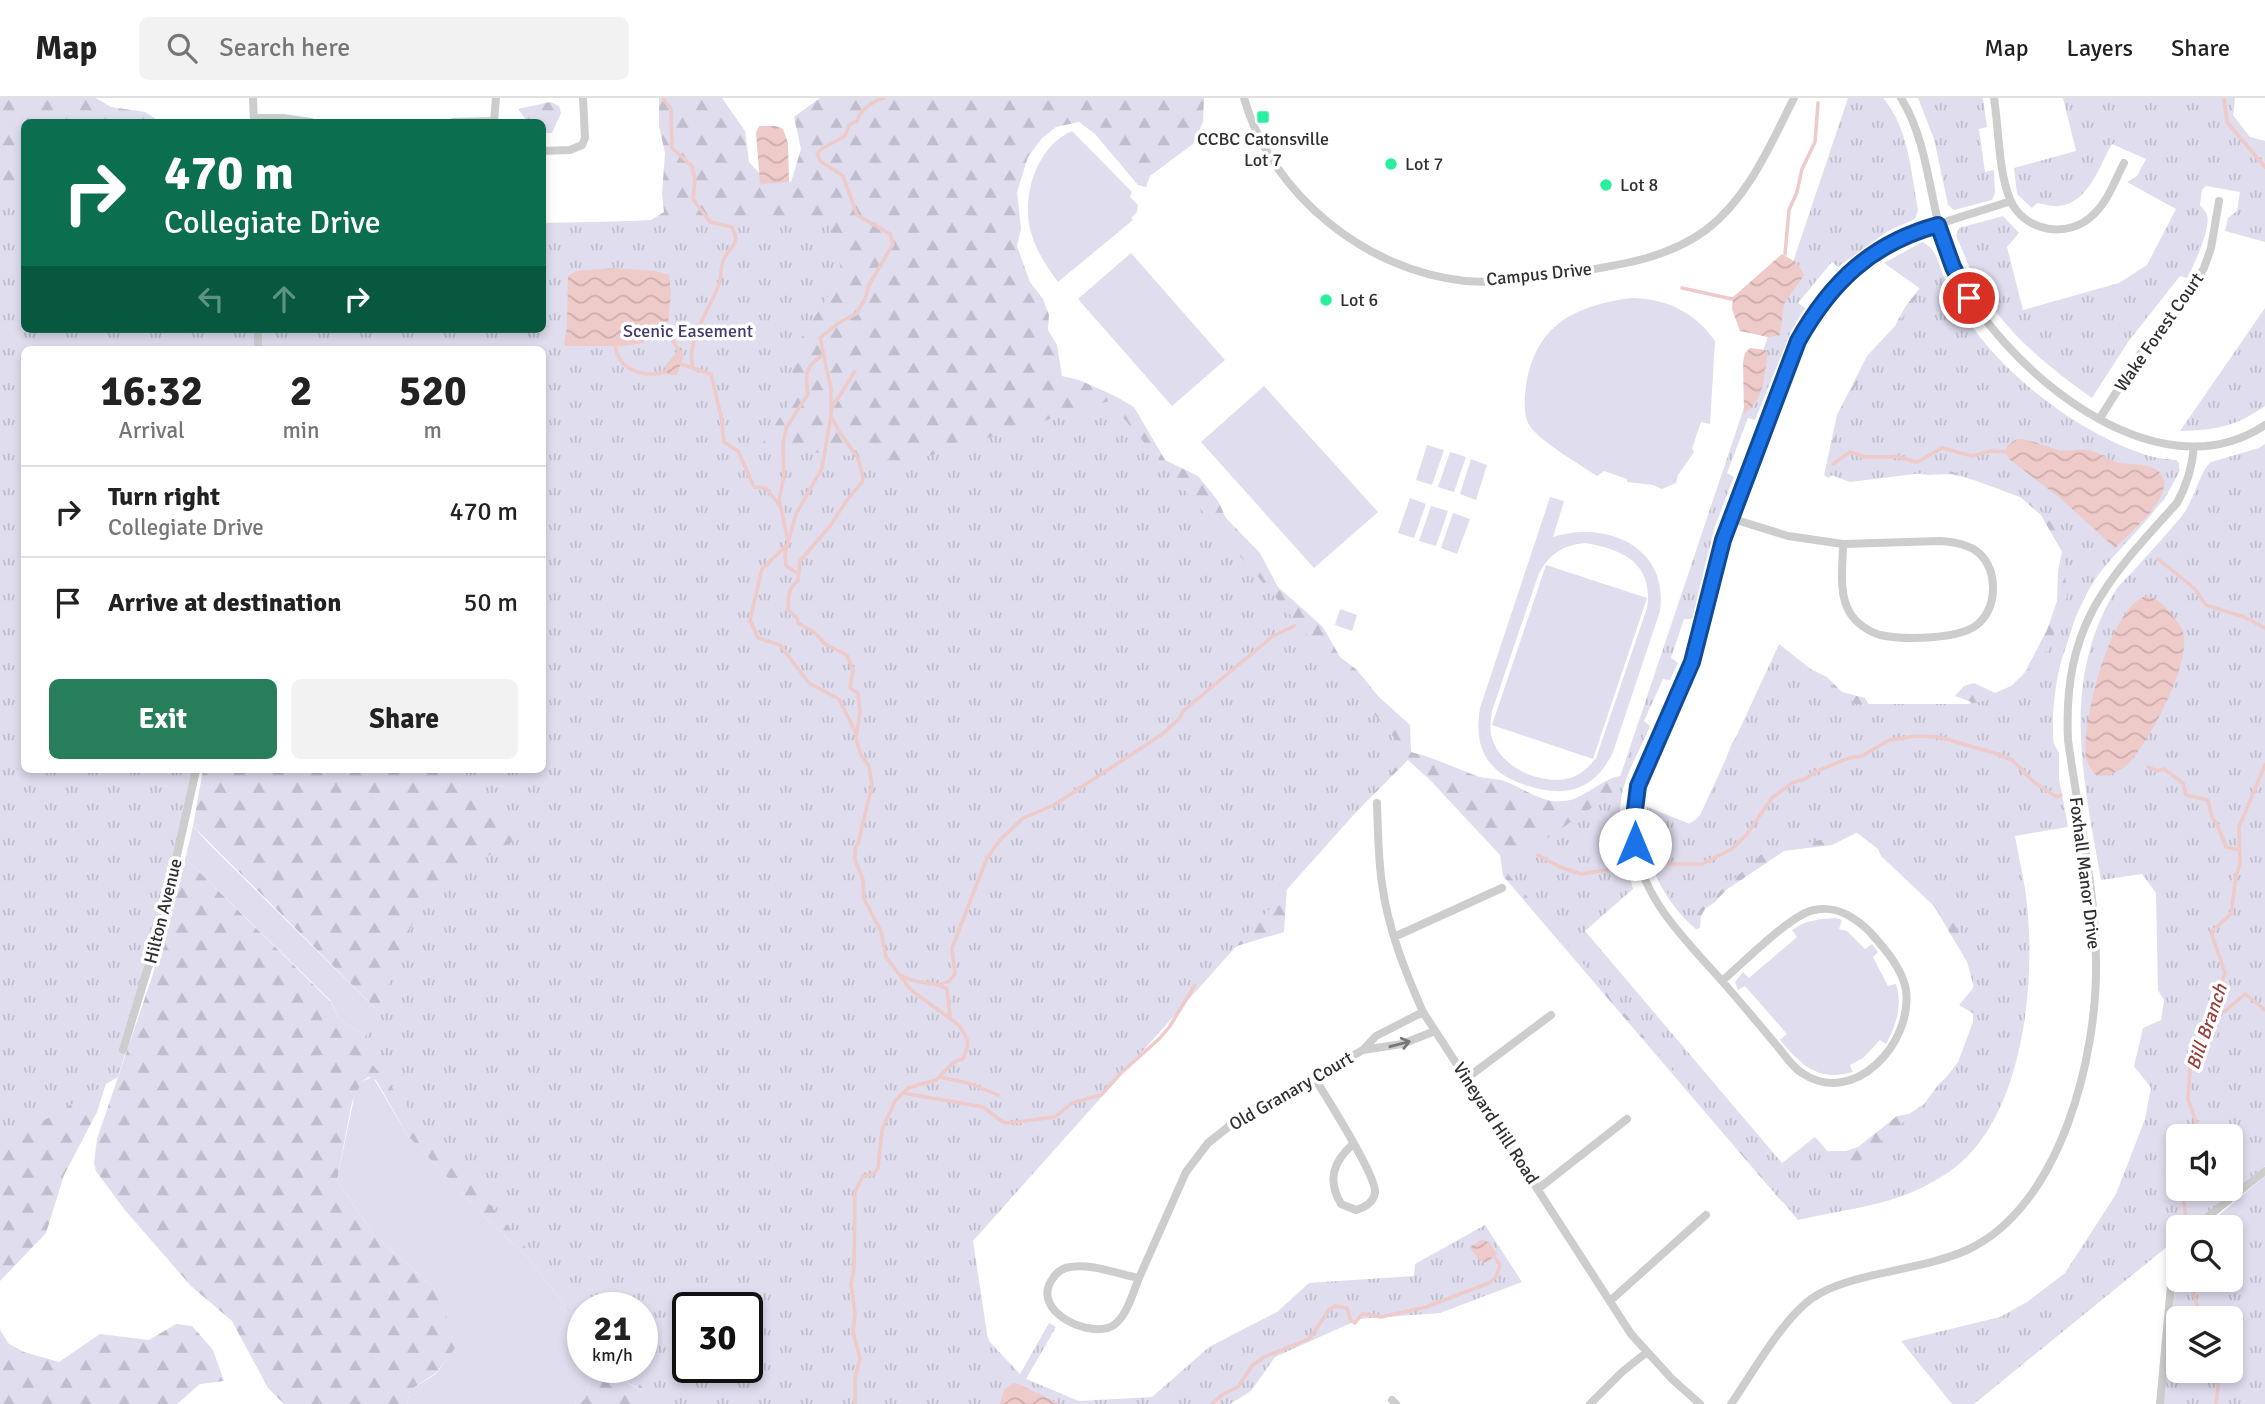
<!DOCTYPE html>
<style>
:root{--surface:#fff;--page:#f2f2f2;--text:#222;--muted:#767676;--line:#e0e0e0;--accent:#267e5a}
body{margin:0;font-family:Signika,sans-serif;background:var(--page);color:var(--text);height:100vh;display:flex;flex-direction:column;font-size:26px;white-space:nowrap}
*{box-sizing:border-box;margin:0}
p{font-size:23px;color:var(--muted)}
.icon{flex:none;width:38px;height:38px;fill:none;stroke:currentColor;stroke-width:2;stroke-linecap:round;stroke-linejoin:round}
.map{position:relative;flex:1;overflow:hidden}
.drawer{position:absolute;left:21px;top:248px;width:525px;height:427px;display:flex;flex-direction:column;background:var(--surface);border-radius:10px;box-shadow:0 4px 10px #0003}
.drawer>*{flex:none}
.banner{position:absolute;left:21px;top:21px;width:525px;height:214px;border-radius:10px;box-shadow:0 4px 10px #0003;background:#0b6e4f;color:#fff;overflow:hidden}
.controls{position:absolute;left:2166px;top:1026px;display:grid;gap:14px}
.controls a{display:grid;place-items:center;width:77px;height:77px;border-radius:10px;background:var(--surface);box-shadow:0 4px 10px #0003;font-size:35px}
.speed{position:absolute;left:567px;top:1194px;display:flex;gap:14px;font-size:35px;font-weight:700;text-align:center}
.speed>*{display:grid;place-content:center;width:91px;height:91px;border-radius:50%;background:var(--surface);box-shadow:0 4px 10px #0003;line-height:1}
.speed small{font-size:18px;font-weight:400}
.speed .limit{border:4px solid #111;border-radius:10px;background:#fff;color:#111}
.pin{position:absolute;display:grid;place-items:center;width:60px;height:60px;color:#fff;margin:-30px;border:4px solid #fff;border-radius:50%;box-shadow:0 2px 7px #0007}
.me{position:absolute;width:77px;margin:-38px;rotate:0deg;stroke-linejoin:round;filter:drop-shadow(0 0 5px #0008)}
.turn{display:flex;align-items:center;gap:24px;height:147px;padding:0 28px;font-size:32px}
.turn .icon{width:91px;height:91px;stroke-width:2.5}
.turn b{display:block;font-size:49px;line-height:60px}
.lanes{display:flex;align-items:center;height:66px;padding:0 28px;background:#0003;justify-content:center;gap:35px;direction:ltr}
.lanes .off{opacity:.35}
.eta{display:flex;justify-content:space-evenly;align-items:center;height:119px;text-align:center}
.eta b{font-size:42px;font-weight:800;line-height:49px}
.cta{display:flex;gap:14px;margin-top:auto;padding:14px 28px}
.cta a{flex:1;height:80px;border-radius:10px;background:var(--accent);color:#fff;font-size:28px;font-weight:800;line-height:80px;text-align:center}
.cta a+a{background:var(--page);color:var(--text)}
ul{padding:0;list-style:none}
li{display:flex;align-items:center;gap:21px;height:91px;padding:0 28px;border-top:2px solid var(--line)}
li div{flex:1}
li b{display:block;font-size:26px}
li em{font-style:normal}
header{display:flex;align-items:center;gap:42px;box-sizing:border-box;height:98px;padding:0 35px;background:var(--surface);border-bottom:2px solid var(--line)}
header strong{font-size:33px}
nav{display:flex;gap:38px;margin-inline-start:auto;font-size:24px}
.search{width:490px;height:63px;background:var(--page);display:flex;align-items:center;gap:18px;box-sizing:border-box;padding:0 24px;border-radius:10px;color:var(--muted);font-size:26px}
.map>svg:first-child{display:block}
</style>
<header>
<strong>Map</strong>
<div class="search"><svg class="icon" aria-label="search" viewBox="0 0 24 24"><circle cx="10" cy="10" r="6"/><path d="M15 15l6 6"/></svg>Search here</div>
<nav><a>Map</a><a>Layers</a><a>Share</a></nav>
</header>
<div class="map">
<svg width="2265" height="1306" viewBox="0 0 2265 1306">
<defs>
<pattern id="forest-firs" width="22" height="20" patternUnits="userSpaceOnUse" patternTransform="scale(1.75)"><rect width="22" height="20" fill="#dfddee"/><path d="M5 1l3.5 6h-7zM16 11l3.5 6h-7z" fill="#c0becc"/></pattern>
<pattern id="park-tufts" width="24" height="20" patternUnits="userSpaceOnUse" patternTransform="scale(1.75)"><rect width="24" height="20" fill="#dfddee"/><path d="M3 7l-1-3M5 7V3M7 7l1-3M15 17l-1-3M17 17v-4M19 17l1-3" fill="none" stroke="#c0becc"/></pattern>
<pattern id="water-waves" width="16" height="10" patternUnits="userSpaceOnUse" patternTransform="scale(1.75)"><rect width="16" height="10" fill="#eecac9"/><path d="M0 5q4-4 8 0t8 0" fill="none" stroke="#ccaead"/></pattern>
</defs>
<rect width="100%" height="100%" fill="#fff"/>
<path fill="#dfddee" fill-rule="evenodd" d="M1072,33L1132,94L1130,99L1138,107L1137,114L1131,120L1133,122L1058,184C1046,168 1035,151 1030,131C1022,96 1037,48 1072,33Z
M1131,155L1225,262L1172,308L1078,201Z
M1631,200C1665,200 1695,214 1715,243L1710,326L1701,324L1692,351L1694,354L1678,377L1676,385L1662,391L1653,387L1627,384V381L1604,373L1597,378C1579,366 1545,346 1532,331C1523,321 1524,302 1526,289C1535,227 1574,208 1631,200Z
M1264,288L1378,414L1314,470L1201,344Z
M1427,347L1444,352L1432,387L1416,382Z
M1450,354L1466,359L1454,394L1438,389Z
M1471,361L1487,367L1476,402L1460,396Z
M1550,399L1564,403L1553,439C1606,422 1669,448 1660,513L1613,654C1595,692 1566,700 1528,688C1515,684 1500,677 1491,666C1477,650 1477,630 1480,610ZM1585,445C1623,451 1654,466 1647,510L1596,660C1589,669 1581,677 1570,680C1541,688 1500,669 1492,640C1489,631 1491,622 1492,613L1539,475C1550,455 1564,447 1585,445Z
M1410,400L1426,406L1414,440L1398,435Z
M1431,408L1448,413L1436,448L1419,443Z
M1453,415L1470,421L1457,456L1441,450Z
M1546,467L1647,500L1593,661L1492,627Z
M1340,511L1357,517L1352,533L1335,527Z
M193,728L208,745L391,926L365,944L361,935L338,920L331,903L188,763L183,770Z
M1835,820L1842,822L1839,831L1847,833L1865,851L1872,846L1878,854L1873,859L1888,888L1896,886C1903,907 1896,928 1886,946L1880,942L1863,960L1850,967L1853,974C1817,984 1802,967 1780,942L1787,936L1745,888L1738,892L1735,884L1743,874L1749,880L1797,839L1792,832C1806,822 1819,821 1835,820Z
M373,979L408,1038L486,1120L529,1161L583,1231V1269H618L639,1288L640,1291L604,1273L593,1274L585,1301L574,1306H407L410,1292L436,1276L457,1246L435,1191L374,1137L337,1082L355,995L362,983Z"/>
<path fill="url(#forest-firs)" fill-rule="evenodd" d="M0,0H96L111,9L145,14L159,23L158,24H24V231L29,252L0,175Z
M659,0H722L745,33L749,64L760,76L791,84L801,51L794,19L820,0H1204L1203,24L1193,46L1150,78L1146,89L1138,87L1095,36L1079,24L1056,29L1042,40L1028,59L1017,94L1021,131L1017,148L1030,184L1043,201L1049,217L1048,232L1057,247L1062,278L1079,282L1115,298L1134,309L1165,362L1198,378L1218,403L1226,420L1260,455L1278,489L1323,529L1340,559L1357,572L1378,598L1410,627L1411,654C1436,660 1454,670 1477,678C1485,681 1495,680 1504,683C1524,690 1542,706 1564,703C1586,701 1605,677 1623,678L1581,831L1782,1067L1830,1053H1846L1858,1049L1897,1018L1909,1016L1924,1006L1939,986L1963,963L1972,935L1974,916L1959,907L1974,889L1967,864L1934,808L1881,758L1876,746L1858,734L1832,747L1784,753L1726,792L1715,804L1705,811L1701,818L1700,830L1696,831C1681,819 1666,799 1658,782C1653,773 1652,760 1649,750L1695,722L1710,708L1731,647L1753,611L1808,570L1827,579L1842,594L1865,600L1871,610L1970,617L1971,604L1955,598L1964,588L1974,585L1995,595L2018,585L2025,574L2047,532L2057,503L2058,473L2062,454L2041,417L2018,397L1989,386L1952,376L1927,377L1891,372L1839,374L1828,380L1824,377L1837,317L1867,258L1895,228L1905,209L1920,190L1930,184L2002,270L2053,310L2074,324L2142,359L2176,362L2179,365V373L2164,402L2110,456L2091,486L2076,518L2059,570L2047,590L2051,641L2059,655V701L2014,727L1987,1013L1795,1109L1782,1104L1503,778L1500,757L1429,681L1408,662L1305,765L1287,789L1284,834L1237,848L1209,867L965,1124L982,1227L996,1257L707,1306L642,1209L391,926L193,728L203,672H542V149L578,126L651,122L664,114L662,96L665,55L659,28ZM688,1209H747V1269H688Z
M550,4L559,8L561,15L552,35H543L542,24H528L518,11Z
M188,763L331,904L338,920L361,935L365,944L583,1209V1231L529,1161L486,1120L408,1038L376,982L369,979L362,983L352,1004L337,1082L374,1137L435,1191L458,1246L436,1275L410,1292L407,1306H284L268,1290L232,1223L191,1188L124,1111L96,1073L94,1065L97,1041L152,879L183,770Z
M0,882L113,963L97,1014L64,1077L46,1135L0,1183Z
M176,1226L192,1228L213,1252L224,1283L200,1286L177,1306H0V1232L9,1246L24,1254L59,1264L100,1236L149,1242Z
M618,1269H635L667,1306H574L585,1301L593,1274L605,1273L639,1291Z"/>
<path fill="url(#park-tufts)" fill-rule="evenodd" d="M1848,0H1883C1909,30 1911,75 1918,112L1915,121L1888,133L1838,169L1832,164L1798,205L1805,210L1792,231L1755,322L1748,320L1727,375L1734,379L1714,431L1692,521H1684L1671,560L1678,565L1670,582L1663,581L1644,623L1650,628C1642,648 1630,668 1624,688C1614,722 1624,758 1633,791L1585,833L1782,1065L1815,1039L1846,1074L1929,1002L1958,964L1973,924V868L1945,803L1856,734L1763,755L1688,822C1656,784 1645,760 1647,709L1695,728L1779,546L1855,606H1968L1999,600L2049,551L2067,499L2062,437L2033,404L1947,372L1850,384L1826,375L1846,302L1922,192L1884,165L1922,144C1924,145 1929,148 1931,150C1939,160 1942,177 1948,189C1953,200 1960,211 1967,221C2006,282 2102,354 2174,363L2180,372C2162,412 2129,439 2102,472C2067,517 2048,594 2054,650C2057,676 2064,703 2068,729L2015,738C2019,761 2025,784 2027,807C2036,891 2022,1033 1941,1079C1929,1086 1915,1094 1902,1098C1869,1110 1832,1114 1798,1122L1503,770L1615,694Z
M1918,0H1983L1987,29L1979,31L1985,74L1994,72L1995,95L1992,102L1954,112L1948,107L1934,41Z
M2063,0H2235L2233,17L2250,39L2265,43V144L2225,133L2228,120L2237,113L2240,94L2206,88L2202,92L2200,107C2202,110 2206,113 2207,117C2211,131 2194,167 2187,180L2180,178L2128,244L2092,300C2051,271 2012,240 1984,197C1972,179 1965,157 1956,138L1959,130L2003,118L2019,135L2007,149L2023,212L2119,185L2147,167L2176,111L2127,84L2137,78L2146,61L2112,46C2099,68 2089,105 2059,108C2053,109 2044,106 2037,105L2032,110L2017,96L2014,70L2076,53Z
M0,83H24V231H542L543,125L733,121L830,124L842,176L793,253L791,303L760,349L909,364L1109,303L1408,656L973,1143L988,1242L1020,1276L1049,1225L1056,1229L1026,1281L1079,1303L1152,1299L1209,1249L1277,1214L1309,1185L1414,1178L1415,1166L1485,1127L1522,1184L1440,1215L1360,1221L1275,1259L1251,1293L1230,1306H656L625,1269H642V1209H583V1218L367,960L368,954L362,947L426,794L522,738L459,672H542V252H24V672H200L166,826L118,979L0,1048ZM688,1209H747V1269H688Z
M2265,210V308C2235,329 2215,332 2180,333Z
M2265,346V1068L2191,1129H2179V1139L1974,1306H1952L1901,1243L2000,1219L2027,1204L2065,1175L2116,1096L2145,1021L2151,990L2134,968L2143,930L2161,922L2164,902L2158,892L2156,795L2142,776L2101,782C2084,685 2060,585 2114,495C2119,486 2128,479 2135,471C2150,454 2166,437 2181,419C2194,404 2200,372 2211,364L2259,350ZM2179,1038H2231V1090H2179Z
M2265,1078V1306H2162L2179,1156V1181H2231V1129H2205ZM2179,1220H2231V1272H2179Z"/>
<path fill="url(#water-waves)" d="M759,28H776L783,31L788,45L789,84L762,86L760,85L756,35Z
M1782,156L1797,165L1804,177L1784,206L1780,237L1768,239L1740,233L1732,211L1733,199Z
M614,170L655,173L669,177L671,195L668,224L663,230L643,245L622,248H566L564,246L567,229L568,178L576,173Z
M681,249L683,259L677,277H668L665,268Z
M1750,250L1765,252L1768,254L1763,287L1758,301L1744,316L1743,264L1745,255Z
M2022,341C2035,343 2046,349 2059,352C2069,354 2080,350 2091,353C2100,355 2107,361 2116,364C2129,368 2160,363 2164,382C2168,405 2128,436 2115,450L2060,400L2009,361L2006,354L2007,348L2015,342Z
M2146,498C2158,500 2164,507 2171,516C2176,522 2181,527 2183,534C2192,565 2149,645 2127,667C2119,674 2108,678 2097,678C2092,674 2088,667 2086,660C2081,627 2110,508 2146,498Z
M1481,1142L1489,1144L1497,1156L1486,1165L1478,1161L1470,1149Z
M1013,1285L1018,1286L1060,1306H1000L1004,1292Z"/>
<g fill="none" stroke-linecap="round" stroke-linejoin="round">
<path stroke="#eecac9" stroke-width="3.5" d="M663,0L671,12L672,50L692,68L695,81L693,101L710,124L732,129C740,146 733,146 725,159C720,165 722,178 719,186C711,209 685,244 693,269
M2224,0L2227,24L2265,69
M1785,156L1789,112L1797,94L1802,71L1815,44L1818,5
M1682,190L1732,201
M672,241L678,251
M615,247C618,272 643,280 665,274
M681,266L711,276L721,318L724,344L738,353L754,389L766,390L780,408
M832,310L855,273
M1833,366L1850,354L1865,359H1898L1917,364L1942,350L1972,358L1991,353L2006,354
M788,443L779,402L784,377L783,346L786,330L808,296C805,276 805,268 823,257
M789,445L762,471L750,522L758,540L780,547L809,585L839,601L856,635
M2158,461L2194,490L2206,507L2244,519L2265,530
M797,475L786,468L785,455L796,416L822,370L831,318
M2148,669L2157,673L2164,671L2183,685L2186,697L2208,702L2212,719L2217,726L2226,749L2239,752
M1538,757L1560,769L1581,776L1619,770
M1664,766H1702L1732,751L1747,736L1772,700L1792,685L1805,681L1817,673L1849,660L1862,658L1889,642L1917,638L1939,639L1994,655L2012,662L2035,685L2057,699L2061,697
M902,878C920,888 930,881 947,891L950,918
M939,887L949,883L955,876L952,850L987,760L1000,742L1023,720L1054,707L1161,637L1179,621L1183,613L1273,538L1294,528
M2212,924L2245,896L2265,912
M939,979L968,985L998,997
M903,995L983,1009L1003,1024L1009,1025L1055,1019L1072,1005L1101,997L1121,975L1160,940L1170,928L1195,887
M2201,1038L2188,1001L2190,971L2195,951L2210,925L2225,875L2211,834L2231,816L2236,778L2240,766L2239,729L2265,667
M2187,1129L2184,1104L2188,1090
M2190,1181L2200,1220
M855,1306V1280L860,1260L853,1234L855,1215L851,1187L854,1169L855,1094L863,1078L873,1076L878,1070L882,1032L895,1003L908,990L936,982L954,964L963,961L968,947L967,941L960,928L911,892L886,859L881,833L864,801L863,782L855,762V750L858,746L872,687L869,668L861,657L856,641L860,614L858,595L850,590L853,572L847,557L825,546L814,534L798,525L797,520L788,512C788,501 788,489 798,483L800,463L830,428L847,402L862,384L863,379L858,360L840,335L831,318V291L820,240L840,224L856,216L865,201L869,187L893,146L890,136L857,117L843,78L820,63L817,56L821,51L845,38L849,27L857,23C860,11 873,3 884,0
M1212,1306L1223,1296L1238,1289L1252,1268L1264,1259L1309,1241L1329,1212L1335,1208L1347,1210L1351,1223L1355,1225L1362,1216L1381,1219L1426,1209L1489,1185L1496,1179L1500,1167L1495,1160
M2216,1306L2220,1272"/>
<path stroke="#cdcdcd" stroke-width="8" d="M253,0L254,24
M1244,0C1271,96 1366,173 1465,183C1504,186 1543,179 1582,173C1626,166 1669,159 1706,132C1749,99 1770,47 1794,0
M1901,0C1933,52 1928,117 1954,171C2000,268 2155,401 2265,327
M1994,0C1999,31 1998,72 2010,101C2023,134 2069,142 2094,116C2108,103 2115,82 2124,65
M254,20H283L311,24
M453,24L494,23
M494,24L496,0
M542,53L570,52L582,47L585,40L583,0
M258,231V252
M2100,320L2141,255L2186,200L2204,170L2211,150L2219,103
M1730,420L1788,438L1843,446C1843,467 1838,496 1850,515C1856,525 1869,534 1880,537C1903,542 1962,542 1979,525C1997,508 1998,474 1980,456C1969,446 1954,444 1940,443L1843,446
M1377,705C1378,732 1378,759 1382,786C1388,831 1405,873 1423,914L1631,1236L1672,1281L1700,1306
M1394,839L1502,790
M1722,883C1741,905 1759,926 1777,948C1785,957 1792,969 1802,975C1854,1010 1913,945 1906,892C1902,870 1885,851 1870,834C1855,819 1837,807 1814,812C1791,816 1742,866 1722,883C1686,842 1640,800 1635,742C1628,677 1671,623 1693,564C1704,534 1708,502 1715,471C1726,427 1744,384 1760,342C1780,289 1796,228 1837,187C1887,135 1945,125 2011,103
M123,952L162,823L196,672
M1363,952L1402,946L1435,933
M1314,979C1326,999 1377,1078 1375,1095C1373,1105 1365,1109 1356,1112L1341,1106C1327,1082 1333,1064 1353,1046
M1467,980L1551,917
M1538,1091L1627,1021
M2195,1129L2265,1073
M1139,1180C1133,1194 1127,1218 1114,1227C1093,1242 1028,1214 1053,1180C1057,1174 1063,1170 1070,1169C1091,1165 1118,1176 1139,1180L1186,1074L1208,1045L1242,1018L1363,952L1376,938L1423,914
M1610,1203L1706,1117
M1392,1302L1396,1306
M1590,1306L1622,1274L1647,1254
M1731,1306C1752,1276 1782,1222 1811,1201C1849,1174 1921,1173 1967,1152C2061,1109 2098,957 2096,862C2095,788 2078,715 2068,642C2063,528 2105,484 2177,405C2187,387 2192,370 2194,349
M2160,1306L2173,1166L2179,1145"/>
</g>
<defs><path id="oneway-shaft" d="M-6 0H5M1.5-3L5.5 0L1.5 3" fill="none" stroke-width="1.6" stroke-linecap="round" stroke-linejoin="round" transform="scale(1.75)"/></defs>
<use stroke="#777" href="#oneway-shaft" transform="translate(1400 946) rotate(-15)"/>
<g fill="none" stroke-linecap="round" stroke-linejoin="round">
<defs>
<path id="route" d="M1635,746L1633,727L1638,688L1692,564L1723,442L1798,243C1831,184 1872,145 1938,127L1953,169L1969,200"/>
</defs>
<use href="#route" stroke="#114b97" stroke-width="18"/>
<use href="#route" stroke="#1a73e8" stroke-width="12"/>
</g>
<g fill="#2aef9e" stroke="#fff" stroke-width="2.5">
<rect x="1256" y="12" width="14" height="14" rx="3.5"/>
<circle cx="1391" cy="66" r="7"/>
<circle cx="1606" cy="87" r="7"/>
<circle cx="1326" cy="202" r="7"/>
</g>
<g text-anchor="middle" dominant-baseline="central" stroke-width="7" stroke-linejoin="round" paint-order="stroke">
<g font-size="18" fill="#303030" stroke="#fff" text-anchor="start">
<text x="1263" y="41" text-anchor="middle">CCBC Catonsville<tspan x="1263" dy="21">Lot 7</tspan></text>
<text x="1405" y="66">Lot 7</text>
<text x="1620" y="87">Lot 8</text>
<text x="1340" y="202">Lot 6</text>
</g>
<g font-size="18" fill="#303030" stroke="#fff">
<text transform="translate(1539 176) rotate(-6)">Campus Drive</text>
<text transform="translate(2159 234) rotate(-55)">Wake Forest Court</text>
<text transform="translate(2085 775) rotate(83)">Foxhall Manor Drive</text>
<text transform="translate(163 813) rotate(-76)">Hilton Avenue</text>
<text transform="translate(1291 993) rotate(-30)">Old Granary Court</text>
<text transform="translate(1496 1025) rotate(57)">Vineyard Hill Road</text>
</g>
<g font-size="18" fill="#443a6f" stroke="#fff">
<text x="688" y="233">Scenic Easement</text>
</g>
<g font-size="19" font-style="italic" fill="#983d38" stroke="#fff">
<text transform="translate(2207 929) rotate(-71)">Bill Branch</text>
</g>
</g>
</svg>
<div class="controls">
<a><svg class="icon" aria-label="sound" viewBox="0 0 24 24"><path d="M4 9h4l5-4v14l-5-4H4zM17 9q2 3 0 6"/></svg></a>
<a><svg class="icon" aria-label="search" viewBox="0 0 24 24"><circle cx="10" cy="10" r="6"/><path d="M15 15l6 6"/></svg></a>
<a><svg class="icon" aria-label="layers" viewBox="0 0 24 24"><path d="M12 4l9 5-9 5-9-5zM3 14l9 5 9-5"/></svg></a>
</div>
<div class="speed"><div>21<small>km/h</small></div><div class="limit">30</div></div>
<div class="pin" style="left:1969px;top:200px;background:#d93025"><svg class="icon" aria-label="arrive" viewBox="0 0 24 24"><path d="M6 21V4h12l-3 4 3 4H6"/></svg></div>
<svg class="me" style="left:1635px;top:746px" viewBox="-20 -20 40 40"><circle r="19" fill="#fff"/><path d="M0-13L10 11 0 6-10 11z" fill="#1a73e8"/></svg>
<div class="banner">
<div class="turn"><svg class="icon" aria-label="right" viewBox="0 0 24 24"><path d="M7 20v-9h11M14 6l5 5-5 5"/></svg><div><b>470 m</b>Collegiate Drive</div></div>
<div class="lanes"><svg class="icon off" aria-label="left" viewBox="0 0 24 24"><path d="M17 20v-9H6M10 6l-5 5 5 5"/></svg><svg class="icon off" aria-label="ahead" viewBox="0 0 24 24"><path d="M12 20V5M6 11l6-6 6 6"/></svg><svg class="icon" aria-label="right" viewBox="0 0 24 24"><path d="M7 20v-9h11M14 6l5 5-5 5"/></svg></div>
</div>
<section class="drawer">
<div class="eta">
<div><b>16:32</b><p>Arrival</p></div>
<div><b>2</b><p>min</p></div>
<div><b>520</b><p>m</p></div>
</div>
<ul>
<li><svg class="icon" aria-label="right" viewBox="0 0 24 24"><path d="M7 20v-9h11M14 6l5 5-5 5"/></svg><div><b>Turn right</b><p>Collegiate Drive</p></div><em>470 m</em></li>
<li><svg class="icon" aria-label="arrive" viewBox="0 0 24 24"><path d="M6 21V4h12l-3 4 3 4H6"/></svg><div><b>Arrive at destination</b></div><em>50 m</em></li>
</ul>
<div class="cta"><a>Exit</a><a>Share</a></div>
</section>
</div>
